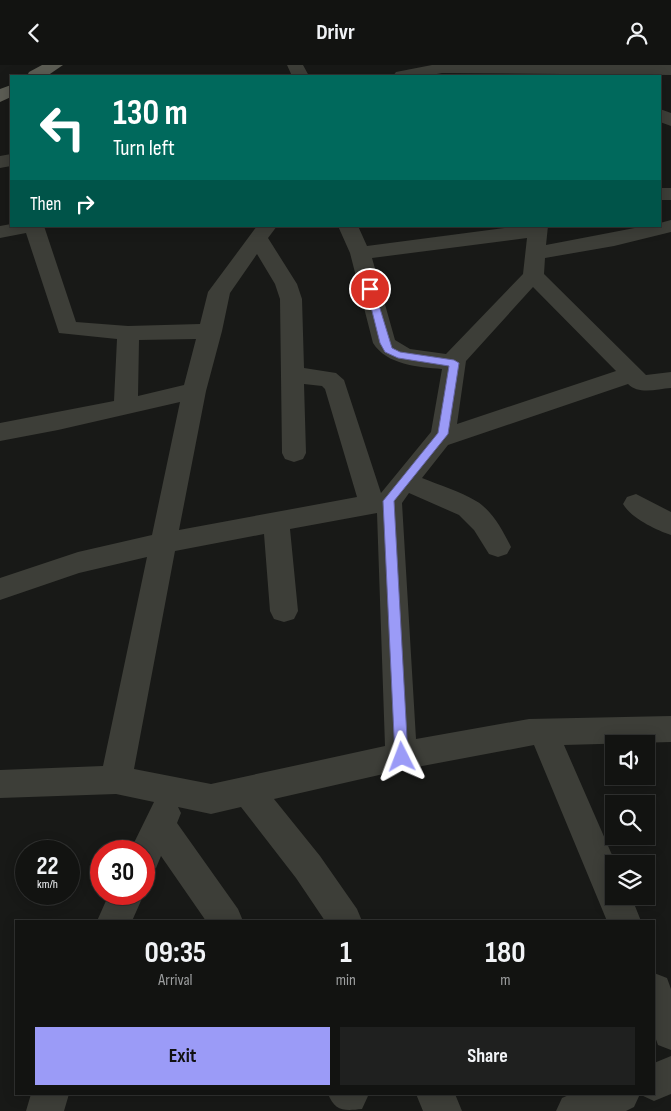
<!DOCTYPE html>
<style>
:root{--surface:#121311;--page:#1f201f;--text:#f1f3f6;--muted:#9c9e9f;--line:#313231;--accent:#9b9bf7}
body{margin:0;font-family:"Sofia Sans Condensed",sans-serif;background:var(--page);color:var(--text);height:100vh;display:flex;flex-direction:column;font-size:19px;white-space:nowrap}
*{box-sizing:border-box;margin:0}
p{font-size:16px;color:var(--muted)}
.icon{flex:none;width:28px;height:28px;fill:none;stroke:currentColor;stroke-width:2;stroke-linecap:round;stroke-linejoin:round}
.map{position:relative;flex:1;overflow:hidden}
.side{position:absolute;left:15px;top:855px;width:640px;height:175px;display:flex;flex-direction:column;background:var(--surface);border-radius:0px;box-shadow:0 2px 12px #0003,0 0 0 1px var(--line)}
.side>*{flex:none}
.banner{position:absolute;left:10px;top:10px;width:651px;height:152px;border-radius:0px;box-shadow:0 2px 12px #0003,0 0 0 1px var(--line);background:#00695c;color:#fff;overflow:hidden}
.buttons{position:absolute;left:605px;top:670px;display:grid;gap:10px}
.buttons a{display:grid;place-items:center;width:50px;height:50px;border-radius:0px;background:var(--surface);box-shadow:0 2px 12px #0003,0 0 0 1px var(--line);font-size:25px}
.speed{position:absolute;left:15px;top:775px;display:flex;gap:10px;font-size:25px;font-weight:700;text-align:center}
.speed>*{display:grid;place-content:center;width:65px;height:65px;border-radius:50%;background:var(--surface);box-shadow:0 2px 12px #0003,0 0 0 1px var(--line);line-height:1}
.speed small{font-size:12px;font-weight:400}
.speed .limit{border:8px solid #d22;background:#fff;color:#111}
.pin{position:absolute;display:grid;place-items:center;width:42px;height:42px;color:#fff;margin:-21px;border:2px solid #fff;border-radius:50%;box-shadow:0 1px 5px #0007}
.me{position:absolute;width:55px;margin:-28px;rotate:357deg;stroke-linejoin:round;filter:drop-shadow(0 0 4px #0008)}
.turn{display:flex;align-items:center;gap:18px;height:105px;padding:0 20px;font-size:22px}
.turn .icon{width:65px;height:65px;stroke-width:2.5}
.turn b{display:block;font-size:35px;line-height:42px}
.then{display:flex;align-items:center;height:48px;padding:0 20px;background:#0003;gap:10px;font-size:19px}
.eta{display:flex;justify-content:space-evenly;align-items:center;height:85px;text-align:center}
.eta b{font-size:30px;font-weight:700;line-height:35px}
.button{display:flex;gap:10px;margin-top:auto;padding:10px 20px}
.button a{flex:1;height:58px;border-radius:0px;background:var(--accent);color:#111;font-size:20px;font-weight:700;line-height:58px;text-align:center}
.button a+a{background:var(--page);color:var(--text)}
header{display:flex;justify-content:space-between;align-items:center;height:65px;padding:0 20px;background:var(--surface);font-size:22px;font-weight:700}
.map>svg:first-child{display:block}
</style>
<header><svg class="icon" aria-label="back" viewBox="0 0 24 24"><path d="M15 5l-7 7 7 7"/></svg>Drivr<svg class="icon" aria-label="person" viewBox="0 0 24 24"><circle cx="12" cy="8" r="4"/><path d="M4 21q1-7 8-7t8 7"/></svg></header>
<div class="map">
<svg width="671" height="1046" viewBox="0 0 671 1046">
<rect width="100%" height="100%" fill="#181917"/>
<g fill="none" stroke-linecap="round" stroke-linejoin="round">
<path fill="#3d3e38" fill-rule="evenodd" d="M287,0H303L309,11H292Z
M432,0H671V10L442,8L426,11H393L396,7Z
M660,44L671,48V61L660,57Z
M11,89V101L0,103V91Z
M660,123H671V135H660Z
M671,155V167L614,181L545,193L544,209L646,310L671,307V323C657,324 639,330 628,319L448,380L422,413C439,420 460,426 476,436C492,445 503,466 511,482L507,489L498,492L489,489L474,465L459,450L409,428L402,438L416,674L529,654L671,651V677L564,680L616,799H614V831H631L641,856H607L534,680L401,705L274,734L320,791L357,844L362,856H325L296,813L241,742L211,749L178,742L181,748L177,758L238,844L243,856H206L161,791L156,803L144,808V786H130L154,737L116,729L0,733V705L103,701L147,492L79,508L0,535V513L78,487L152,470L180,337L58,365L0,376V358L114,336L117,274L59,268L26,168L0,173V161L11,159V161H44L76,257L128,261L200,259L208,227L257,161H277L268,173L297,219L302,234L304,303L336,308L344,315L381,428L431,367L442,304C418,302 387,300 373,278L350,188L338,161H358L367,181L520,161H548L546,180L645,161H660V158ZM527,173L523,209L446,289L410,284L395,275L372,193ZM257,189L275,219L280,234L282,388L285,394L294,397L303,394L306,388L304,319L322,321L325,324L357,432L179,465L206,326L222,266L230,228ZM533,222L616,306L457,359L466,296ZM196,274L184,320L138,331L139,275ZM377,448L385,681L211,719L134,704L175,486L264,469L270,546L274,554L284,557L294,554L298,546L290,464Z
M636,429L671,447V470C656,465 631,453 623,439L627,432Z
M109,829H144L132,856H97Z
M654,908L667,913L671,924V985L658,980L654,969Z
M671,991V1029L654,1036L641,1030L654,1029V998Z
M31,1029H69L64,1046H26Z
M328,1029H367L368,1031L362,1044C343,1046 335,1046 328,1029Z
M416,1029H455L462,1046H423Z
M571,1029H640L634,1042L626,1046H556L562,1033Z"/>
<path fill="#5c5d54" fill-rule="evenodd" d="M42,0H63L47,11H27L29,7Z
M11,20V32L0,37V24Z"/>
</g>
<path fill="#9b9bf7" stroke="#6565a1" d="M366,222L374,224L392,283L400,287L454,295L459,298L448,369L394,436L408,692L406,696L402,697L397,696L395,692L383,436L438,368L449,301L398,293L385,287L380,278Z"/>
</svg>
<div class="buttons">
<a><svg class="icon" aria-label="sound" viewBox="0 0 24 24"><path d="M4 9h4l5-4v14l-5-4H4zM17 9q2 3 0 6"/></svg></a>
<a><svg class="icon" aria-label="search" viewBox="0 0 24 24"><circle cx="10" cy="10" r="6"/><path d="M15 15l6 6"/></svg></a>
<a><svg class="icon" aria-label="layers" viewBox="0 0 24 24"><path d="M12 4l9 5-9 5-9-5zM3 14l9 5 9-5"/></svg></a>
</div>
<div class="speed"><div>22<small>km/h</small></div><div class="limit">30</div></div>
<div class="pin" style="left:370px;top:224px;background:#d93025"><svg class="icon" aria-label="arrive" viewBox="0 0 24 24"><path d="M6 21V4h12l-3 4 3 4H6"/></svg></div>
<svg class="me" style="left:402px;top:692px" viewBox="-20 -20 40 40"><path d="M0-17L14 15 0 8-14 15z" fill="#9b9bf7" stroke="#fff" stroke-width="4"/></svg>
<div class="banner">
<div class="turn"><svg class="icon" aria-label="left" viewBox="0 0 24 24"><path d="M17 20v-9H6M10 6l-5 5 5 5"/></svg><div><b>130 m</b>Turn left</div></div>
<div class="then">Then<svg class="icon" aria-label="right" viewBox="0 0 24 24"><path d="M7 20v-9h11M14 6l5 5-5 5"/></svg></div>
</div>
<section class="side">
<div class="eta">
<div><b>09:35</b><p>Arrival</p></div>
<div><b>1</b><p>min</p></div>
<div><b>180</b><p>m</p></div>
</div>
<div class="button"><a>Exit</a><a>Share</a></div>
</section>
</div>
